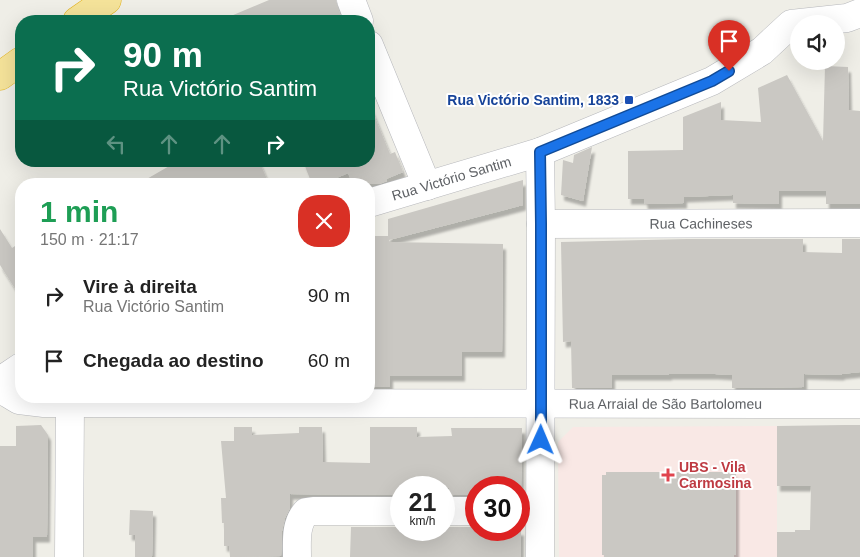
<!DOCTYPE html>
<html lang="pt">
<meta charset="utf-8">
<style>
:root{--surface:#fff;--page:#f6f6f6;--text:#222;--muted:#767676}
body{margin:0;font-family:Helvetica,sans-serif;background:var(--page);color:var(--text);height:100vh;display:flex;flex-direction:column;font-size:19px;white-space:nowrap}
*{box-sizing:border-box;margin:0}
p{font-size:16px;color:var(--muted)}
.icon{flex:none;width:28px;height:28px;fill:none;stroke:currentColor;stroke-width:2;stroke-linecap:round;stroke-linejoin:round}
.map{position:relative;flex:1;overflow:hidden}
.sheet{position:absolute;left:15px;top:178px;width:360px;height:225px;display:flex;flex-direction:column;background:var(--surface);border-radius:20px;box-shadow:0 5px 20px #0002}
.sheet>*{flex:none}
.banner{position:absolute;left:15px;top:15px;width:360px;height:152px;border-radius:20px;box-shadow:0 5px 20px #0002;background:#0b6e4f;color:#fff;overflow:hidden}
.buttons{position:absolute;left:790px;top:15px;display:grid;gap:10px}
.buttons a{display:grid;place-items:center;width:55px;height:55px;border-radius:50%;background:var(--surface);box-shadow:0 5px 20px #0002;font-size:25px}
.speed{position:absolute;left:390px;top:476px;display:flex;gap:10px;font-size:25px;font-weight:700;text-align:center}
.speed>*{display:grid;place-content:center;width:65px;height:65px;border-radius:50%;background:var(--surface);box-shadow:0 5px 20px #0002;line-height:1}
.speed small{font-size:12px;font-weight:400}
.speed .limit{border:8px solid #d22;background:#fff;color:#111}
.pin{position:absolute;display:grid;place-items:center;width:42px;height:42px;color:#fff;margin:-51px -21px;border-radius:50% 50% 50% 0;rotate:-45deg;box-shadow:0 0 5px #0007}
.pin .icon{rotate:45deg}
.me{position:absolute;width:55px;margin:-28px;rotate:1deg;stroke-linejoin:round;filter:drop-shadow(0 0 4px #0008)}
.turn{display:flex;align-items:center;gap:18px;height:105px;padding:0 25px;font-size:22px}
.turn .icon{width:65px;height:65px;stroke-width:2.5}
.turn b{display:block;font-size:35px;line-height:42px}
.lanes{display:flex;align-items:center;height:48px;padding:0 25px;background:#0003;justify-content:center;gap:25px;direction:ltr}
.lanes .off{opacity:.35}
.round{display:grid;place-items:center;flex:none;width:52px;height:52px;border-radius:20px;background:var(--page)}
.summary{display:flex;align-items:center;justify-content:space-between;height:85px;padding:0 25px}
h1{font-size:30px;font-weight:800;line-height:38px;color:#1e9e55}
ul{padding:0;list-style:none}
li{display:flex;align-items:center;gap:15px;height:65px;padding:0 25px}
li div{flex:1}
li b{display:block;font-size:19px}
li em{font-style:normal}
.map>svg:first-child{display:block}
</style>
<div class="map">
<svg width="860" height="557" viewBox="0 0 860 557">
<defs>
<filter id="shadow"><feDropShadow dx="3" dy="5.5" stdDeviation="1" flood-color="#0004"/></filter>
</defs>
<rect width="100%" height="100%" fill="#efeee7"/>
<path fill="#f9e8e5" d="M777,426V557H559L558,442L573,427Z"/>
<path fill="#cac8c3" filter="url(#shadow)" d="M269,0H336L342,21H219Z
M825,66L848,67L849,110L860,111V204H826V191H779V204L733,203V195L684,197V203L645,204L644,199H628V151L683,150V117L721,102V120L761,122L758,88L787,75L823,141Z
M369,103L390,154L395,152L403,172L386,179L387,181L379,184H353L348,173L322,184H312L303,161H369Z
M592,147L583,201L561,195L563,160L573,163L574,155Z
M178,161H259L269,184H138Z
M523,180V205L389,240L390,242L503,244L502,352H462V376H390V387H369V255H373L372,236H388V219Z
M0,229L12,248L21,242V298L0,265Z
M687,239H803V252L842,253V239H860V372L841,374L842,375L804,374V387L732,388V375L715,374H669V375H612V388H572L571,341L563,342L561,242Z
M41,425L48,435L47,537H33V557H0V446H16V426Z
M845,425H860V557H777V532H795V530H810L811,486H777V426Z
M234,427H252V435L299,433V427H322L323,462L370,463V427H417V437L452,436L451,428H522L521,488H476V495H449V488H401V495L290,494V508L285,518L282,531L281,556L230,557L229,546H224V523H222L221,498H226L221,441H234Z
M606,472H734V474H736V555H734V557H604V555H602V475H606Z
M130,510L153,511L152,557H135V535H129Z
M351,527H401V530H444V527H476V530H521V557H350Z"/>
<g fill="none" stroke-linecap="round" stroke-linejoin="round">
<defs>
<g id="minor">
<path d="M351,0L359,21"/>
<path d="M369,45L427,186"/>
<path d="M540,152L541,224L540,557"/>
<path id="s1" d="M369,203L540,152L712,81L762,51L791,24L847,18L860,13"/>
<path id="s2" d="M541,224L860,223"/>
<path id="s3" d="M0,381L9,394L19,400L44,403L860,404"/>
<path d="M0,381L21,367"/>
<path d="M444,511H476"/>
<path d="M69,557L70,404"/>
<path d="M297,557C297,541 295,525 306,512L313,511H401"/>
</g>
<path id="highway" d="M77,21L107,0
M0,76L21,61"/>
</defs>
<use href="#minor" stroke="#b7b8bc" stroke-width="29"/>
<use href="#highway" stroke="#e0ae15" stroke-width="29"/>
<use href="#minor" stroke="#fff" stroke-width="28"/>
<use href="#highway" stroke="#f4e299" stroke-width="28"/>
</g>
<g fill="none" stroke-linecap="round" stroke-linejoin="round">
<defs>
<path id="route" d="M541,440V224L540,152L712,81L729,71"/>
</defs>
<use href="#route" stroke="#114b97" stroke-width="12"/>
<use href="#route" stroke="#1a73e8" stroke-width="9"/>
</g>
<rect fill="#1a4fb4" stroke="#fff" stroke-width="2" x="624" y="95" width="10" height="10" rx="2.5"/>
<path fill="#e0444e" stroke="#fff" stroke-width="2" d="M665.5 467.5h5v5h5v5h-5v5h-5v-5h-5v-5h5z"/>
<g text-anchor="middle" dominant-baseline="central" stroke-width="4" stroke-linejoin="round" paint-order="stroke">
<g font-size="14" font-weight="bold" fill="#164399" stroke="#fff" text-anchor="end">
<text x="619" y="100">Rua Victório Santim, 1833</text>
</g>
<g font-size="14" fill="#5e6165" stroke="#fff">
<text stroke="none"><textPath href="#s1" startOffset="86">Rua Victório Santim</textPath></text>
<text stroke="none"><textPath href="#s2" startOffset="160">Rua Cachineses</textPath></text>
<text stroke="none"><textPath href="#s3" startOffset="674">Rua Arraial de São Bartolomeu</textPath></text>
</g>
<g font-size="14" font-weight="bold" fill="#be3a42" stroke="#fff" text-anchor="start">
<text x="679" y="467">UBS - Vila<tspan x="679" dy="16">Carmosina</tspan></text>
</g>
</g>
</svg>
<div class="buttons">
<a><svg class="icon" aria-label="sound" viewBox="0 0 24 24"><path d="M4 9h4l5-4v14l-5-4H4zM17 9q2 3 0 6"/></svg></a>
</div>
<div class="speed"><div>21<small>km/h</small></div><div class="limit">30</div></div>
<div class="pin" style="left:729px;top:71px;background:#d93025"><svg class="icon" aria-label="arrive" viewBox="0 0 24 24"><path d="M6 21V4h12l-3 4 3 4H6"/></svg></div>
<svg class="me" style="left:541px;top:440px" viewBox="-20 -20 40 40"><path d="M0-17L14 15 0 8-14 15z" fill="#1a73e8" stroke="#fff" stroke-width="4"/></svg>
<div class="banner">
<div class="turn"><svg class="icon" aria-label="right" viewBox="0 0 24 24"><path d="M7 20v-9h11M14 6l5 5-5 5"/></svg><div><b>90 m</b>Rua Victório Santim</div></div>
<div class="lanes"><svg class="icon off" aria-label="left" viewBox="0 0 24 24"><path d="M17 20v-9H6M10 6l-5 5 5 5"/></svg><svg class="icon off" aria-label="ahead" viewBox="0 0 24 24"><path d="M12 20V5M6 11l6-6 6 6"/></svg><svg class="icon off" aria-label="ahead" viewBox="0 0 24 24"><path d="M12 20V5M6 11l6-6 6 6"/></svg><svg class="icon" aria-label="right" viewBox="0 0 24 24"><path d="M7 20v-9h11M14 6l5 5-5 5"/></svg></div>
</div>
<section class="sheet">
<div class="summary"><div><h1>1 min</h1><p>150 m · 21:17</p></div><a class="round" style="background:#d93025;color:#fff"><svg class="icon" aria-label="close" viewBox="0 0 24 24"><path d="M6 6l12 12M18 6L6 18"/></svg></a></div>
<ul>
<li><svg class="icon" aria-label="right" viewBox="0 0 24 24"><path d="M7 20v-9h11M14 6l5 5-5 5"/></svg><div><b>Vire à direita</b><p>Rua Victório Santim</p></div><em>90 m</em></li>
<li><svg class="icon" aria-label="arrive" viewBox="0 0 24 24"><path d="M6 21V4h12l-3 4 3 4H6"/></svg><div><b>Chegada ao destino</b></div><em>60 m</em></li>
</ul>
</section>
</div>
